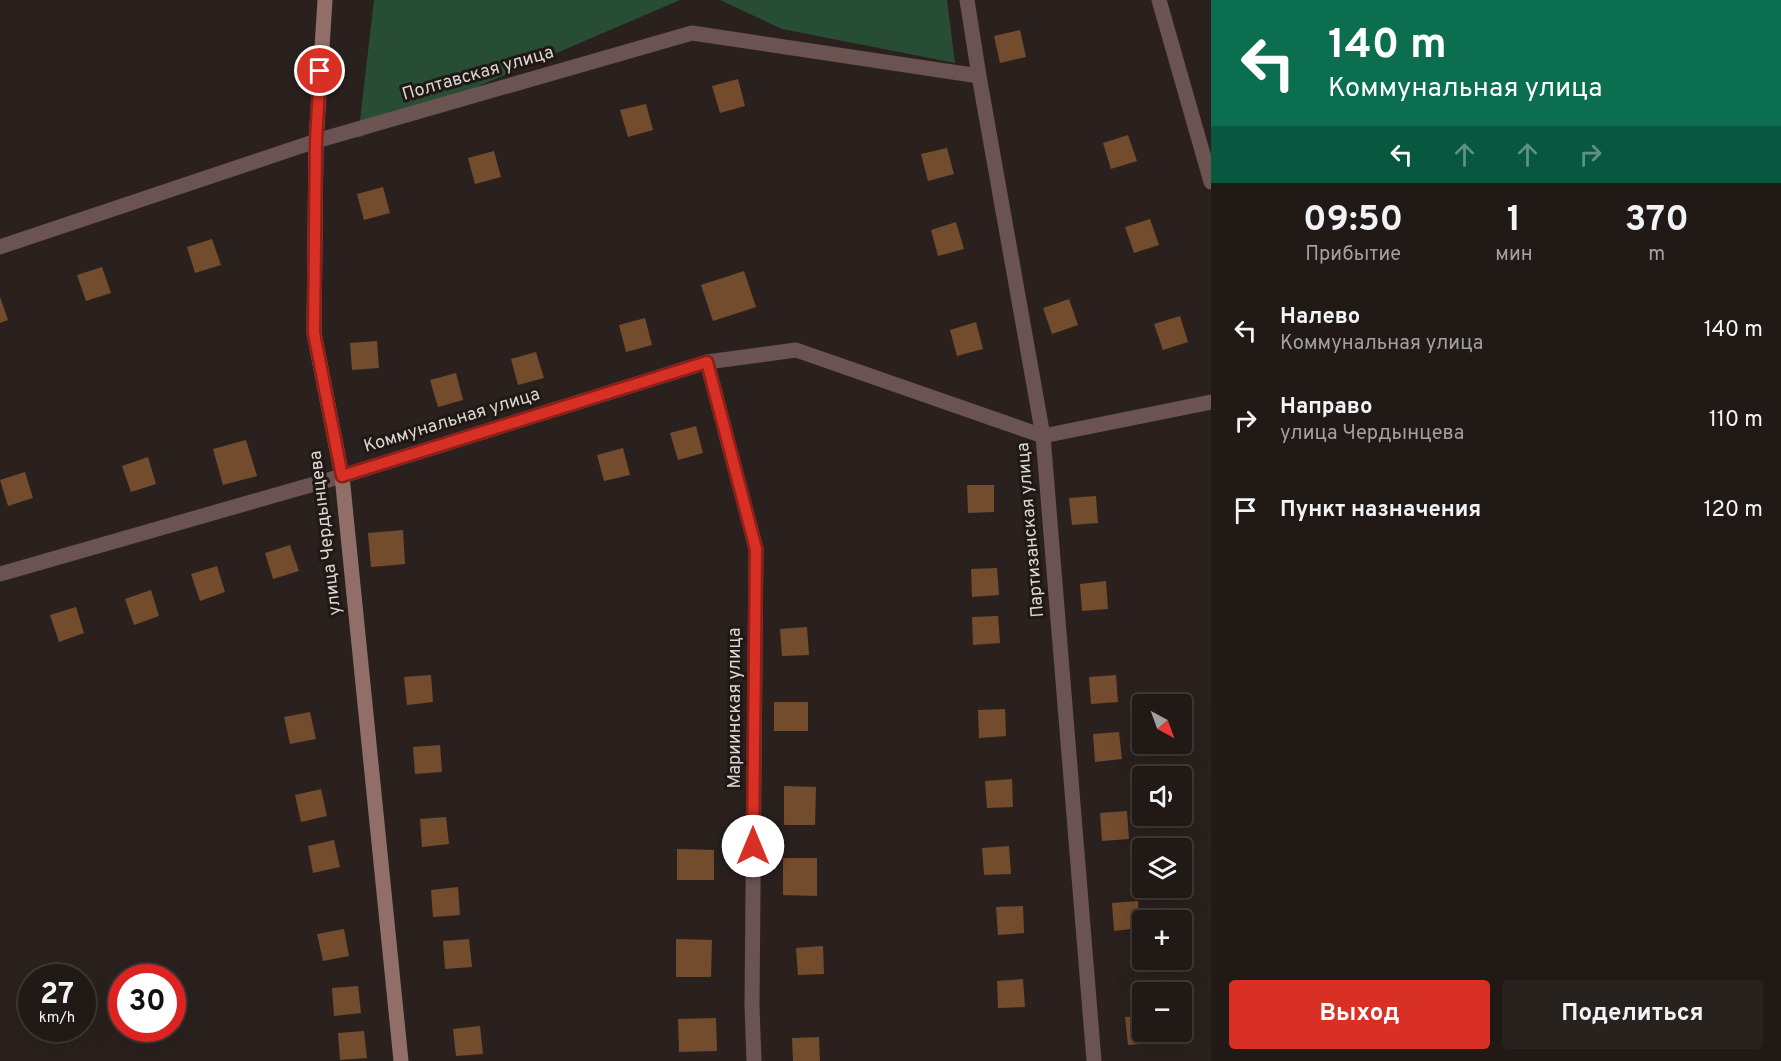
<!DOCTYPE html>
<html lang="ru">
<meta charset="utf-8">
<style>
:root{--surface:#201916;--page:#28221f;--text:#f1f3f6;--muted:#a2a0a1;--line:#3d3835;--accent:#d93025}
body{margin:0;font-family:Overpass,sans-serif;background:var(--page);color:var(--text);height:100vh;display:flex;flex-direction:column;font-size:22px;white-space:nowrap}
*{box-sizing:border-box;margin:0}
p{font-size:20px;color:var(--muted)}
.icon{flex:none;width:33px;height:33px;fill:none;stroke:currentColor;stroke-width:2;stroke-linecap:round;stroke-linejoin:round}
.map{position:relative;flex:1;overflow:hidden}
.side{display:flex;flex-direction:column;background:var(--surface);width:570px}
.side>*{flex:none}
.hud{background:#0b6e4f;color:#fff;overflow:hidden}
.needle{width:39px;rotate:139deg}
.buttons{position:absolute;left:1132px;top:694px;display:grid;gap:12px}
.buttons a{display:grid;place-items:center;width:60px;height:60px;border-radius:6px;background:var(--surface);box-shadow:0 6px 24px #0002,0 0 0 2px var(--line);font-size:30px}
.speed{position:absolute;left:18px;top:964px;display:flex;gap:12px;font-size:30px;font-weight:700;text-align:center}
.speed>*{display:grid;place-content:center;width:78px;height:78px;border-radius:50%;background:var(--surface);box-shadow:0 6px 24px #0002,0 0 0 2px var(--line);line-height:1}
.speed small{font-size:15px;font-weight:400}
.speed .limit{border:9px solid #d22;background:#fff;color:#111}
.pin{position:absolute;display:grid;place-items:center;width:51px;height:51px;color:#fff;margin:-26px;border:3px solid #fff;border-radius:50%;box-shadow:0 2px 6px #0007}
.me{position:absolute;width:66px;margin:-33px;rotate:0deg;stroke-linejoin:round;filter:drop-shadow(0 0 4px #0008)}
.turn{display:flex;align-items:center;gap:21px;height:126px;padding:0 18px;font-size:27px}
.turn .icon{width:78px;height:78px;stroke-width:2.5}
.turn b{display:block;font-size:42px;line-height:51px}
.lanes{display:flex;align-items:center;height:57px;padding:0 18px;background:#0003;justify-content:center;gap:30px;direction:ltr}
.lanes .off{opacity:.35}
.eta{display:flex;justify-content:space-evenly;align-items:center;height:102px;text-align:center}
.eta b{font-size:36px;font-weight:700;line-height:42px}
.button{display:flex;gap:12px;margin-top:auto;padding:12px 18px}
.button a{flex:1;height:69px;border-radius:6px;background:var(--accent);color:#fff;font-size:24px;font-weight:700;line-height:69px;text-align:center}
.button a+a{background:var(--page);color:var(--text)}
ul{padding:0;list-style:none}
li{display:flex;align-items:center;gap:18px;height:90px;padding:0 18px}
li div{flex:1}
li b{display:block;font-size:22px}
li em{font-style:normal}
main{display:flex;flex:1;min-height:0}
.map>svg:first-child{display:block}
</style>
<main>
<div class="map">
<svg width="1211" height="1061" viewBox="0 0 1211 1061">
<rect width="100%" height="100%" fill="#2a211e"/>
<path fill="#274e35" d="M374,0H680L358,138Z
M720,0H947L955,63L782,29Z"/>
<path fill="#734c2e" d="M1020,30L1026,57L1000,63L994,36Z
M738,79L745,106L720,113L712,86Z
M646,104L653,130L628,137L620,110Z
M1128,135L1137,161L1111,169L1103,143Z
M947,148L954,174L928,181L921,154Z
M494,151L501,177L475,184L468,158Z
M383,187L390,213L364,220L357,194Z
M1150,219L1159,245L1134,253L1125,227Z
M956,222L964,249L938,256L931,230Z
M212,239L221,265L195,273L187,247Z
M102,267L111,293L86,301L77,275Z
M744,271L756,307L713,321L701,285Z
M0,297L8,320L0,323Z
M1069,299L1078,325L1052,334L1043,308Z
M1180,316L1188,342L1163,350L1154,324Z
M645,318L652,345L626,352L619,325Z
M976,322L983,349L957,356L950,330Z
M377,341L379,368L352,370L350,343Z
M536,352L544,378L518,385L511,359Z
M456,373L463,400L438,407L430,380Z
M696,426L703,453L678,460L670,433Z
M246,440L257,476L223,485L213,449Z
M623,448L630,475L604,481L597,455Z
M148,457L156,484L131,492L122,466Z
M25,472L33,498L8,506L0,480Z
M967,485H994V512L968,513Z
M1096,496L1098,523L1072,525L1069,498Z
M403,530L405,564L371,567L368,533Z
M290,545L299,571L273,579L265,553Z
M217,566L225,592L200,601L191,574Z
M997,568L999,595L972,597L971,569Z
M1106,581L1108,609L1082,611L1080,584Z
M151,590L159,616L134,625L125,599Z
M76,607L84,633L59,642L50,615Z
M998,616L1000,643L973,645L972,617Z
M807,627L809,655L782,656L780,629Z
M431,675L433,702L407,705L404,677Z
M1116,675L1118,702L1091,704L1089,677Z
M774,702H808V731H774Z
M1005,709L1006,736L979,738L978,710Z
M310,712L316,739L290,744L284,717Z
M1119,732L1122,759L1095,762L1093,734Z
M440,745L442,772L415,774L413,747Z
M1012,779L1013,807L987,808L985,781Z
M784,786L816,787L815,825H784Z
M321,789L327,816L301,822L295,795Z
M1127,811L1129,839L1102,841L1100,813Z
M446,817L449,844L422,847L420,819Z
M334,840L340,867L313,873L308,846Z
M1009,846L1011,874L984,875L982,848Z
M677,849L714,850V880H677Z
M783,858H817V896L783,895Z
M458,887L460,915L433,917L431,890Z
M1138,901L1140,928L1114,931L1112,903Z
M1023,906L1024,933L998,935L996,907Z
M344,929L349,956L323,961L317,934Z
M469,939L472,967L445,969L443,941Z
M676,939L712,940L711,977H676Z
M823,946L824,974L798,975L796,948Z
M1023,979L1025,1007L998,1008L997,981Z
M358,986L361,1013L334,1016L332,988Z
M1143,1016V1032H1154V1043L1128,1045L1125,1017Z
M716,1018L717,1051L679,1052L678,1019Z
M480,1026L483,1054L456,1056L453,1029Z
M364,1031L367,1058L340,1060L338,1033Z
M819,1037L820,1061H793L792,1038Z"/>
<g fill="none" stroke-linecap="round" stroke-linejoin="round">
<path stroke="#6a5350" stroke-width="15" d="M967,0L979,76L1043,436L1094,1061
M1159,0L1211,182
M0,247L316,141L692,33L979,76
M707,362L756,549L752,1006L754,1061
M0,574L342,476L707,362L796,350L1043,436L1211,402"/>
<path stroke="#926e69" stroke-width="15" d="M325,0L316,141L314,333L342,476L401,1061"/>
</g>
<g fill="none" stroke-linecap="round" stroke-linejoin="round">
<defs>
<path id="route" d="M320,71L316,141L314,333L342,476L707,362L756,549L753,846"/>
</defs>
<use href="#route" stroke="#8d1f18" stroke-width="15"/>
<use href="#route" stroke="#d93025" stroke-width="10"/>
</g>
<g text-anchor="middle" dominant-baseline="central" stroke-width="6" stroke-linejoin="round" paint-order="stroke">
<g font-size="18" fill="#dbd5d3" stroke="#201815">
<text transform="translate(478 74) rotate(-16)">Полтавская улица</text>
<text transform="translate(452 421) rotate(-17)">Коммунальная улица</text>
<text transform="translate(1031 530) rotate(-95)">Партизанская улица</text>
<text transform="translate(326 533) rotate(-97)">улица Чердынцева</text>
<text transform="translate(735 708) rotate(-90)">Мариинская улица</text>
</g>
</g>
</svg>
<div class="buttons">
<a><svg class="needle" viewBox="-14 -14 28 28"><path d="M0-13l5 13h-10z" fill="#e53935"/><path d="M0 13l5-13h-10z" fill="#a2a0a1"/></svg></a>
<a><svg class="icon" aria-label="sound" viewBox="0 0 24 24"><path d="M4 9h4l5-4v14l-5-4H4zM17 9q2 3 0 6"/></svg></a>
<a><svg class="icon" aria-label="layers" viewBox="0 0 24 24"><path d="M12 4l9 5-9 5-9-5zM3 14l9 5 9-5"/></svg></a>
<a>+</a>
<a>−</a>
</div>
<div class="speed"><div>27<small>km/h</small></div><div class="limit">30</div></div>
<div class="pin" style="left:320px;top:71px;background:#d93025"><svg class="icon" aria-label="arrive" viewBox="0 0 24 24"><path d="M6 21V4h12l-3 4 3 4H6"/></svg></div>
<svg class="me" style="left:753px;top:846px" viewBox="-20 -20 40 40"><circle r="19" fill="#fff"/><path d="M0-13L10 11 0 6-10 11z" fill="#d93025"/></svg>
</div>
<section class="side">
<div class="hud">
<div class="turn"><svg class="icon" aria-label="left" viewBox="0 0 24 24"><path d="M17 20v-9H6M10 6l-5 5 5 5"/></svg><div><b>140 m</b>Коммунальная улица</div></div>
<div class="lanes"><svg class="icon" aria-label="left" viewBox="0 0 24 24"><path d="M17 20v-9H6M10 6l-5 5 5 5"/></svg><svg class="icon off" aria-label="ahead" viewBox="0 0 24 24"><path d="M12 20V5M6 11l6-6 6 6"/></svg><svg class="icon off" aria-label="ahead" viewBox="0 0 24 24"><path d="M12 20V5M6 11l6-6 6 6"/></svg><svg class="icon off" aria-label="right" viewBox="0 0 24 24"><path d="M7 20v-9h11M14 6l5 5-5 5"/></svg></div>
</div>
<div class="eta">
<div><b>09:50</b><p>Прибытие</p></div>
<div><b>1</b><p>мин</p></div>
<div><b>370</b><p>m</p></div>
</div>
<ul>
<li><svg class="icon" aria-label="left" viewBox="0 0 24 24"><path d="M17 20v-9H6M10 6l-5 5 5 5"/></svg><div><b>Налево</b><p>Коммунальная улица</p></div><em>140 m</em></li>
<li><svg class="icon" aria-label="right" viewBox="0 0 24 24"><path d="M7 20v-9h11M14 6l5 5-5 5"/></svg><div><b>Направо</b><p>улица Чердынцева</p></div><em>110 m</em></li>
<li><svg class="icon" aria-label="arrive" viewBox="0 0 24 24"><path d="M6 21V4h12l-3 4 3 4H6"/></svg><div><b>Пункт назначения</b></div><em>120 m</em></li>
</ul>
<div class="button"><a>Выход</a><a>Поделиться</a></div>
</section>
</main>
